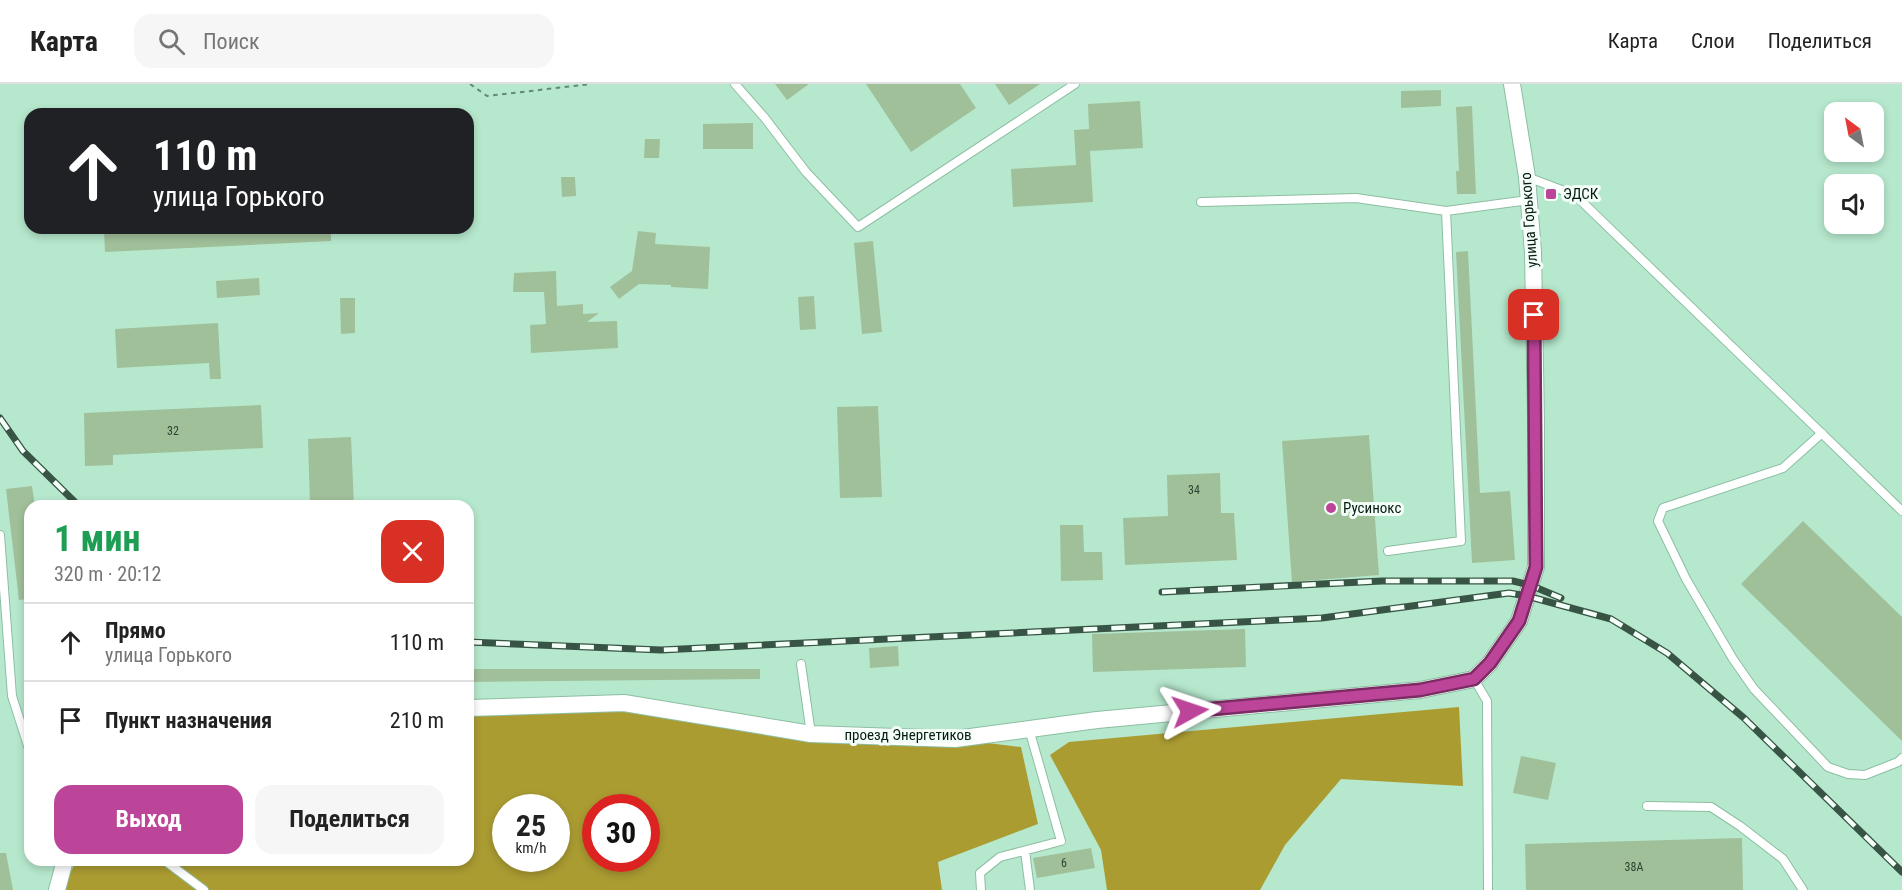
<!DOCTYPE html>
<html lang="ru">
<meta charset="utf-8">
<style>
:root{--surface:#fff;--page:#f6f6f6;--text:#222;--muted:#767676;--line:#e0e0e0;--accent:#bc4499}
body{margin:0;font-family:"Roboto Condensed",sans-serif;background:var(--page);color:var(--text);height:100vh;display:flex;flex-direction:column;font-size:22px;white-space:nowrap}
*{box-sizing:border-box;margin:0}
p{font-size:20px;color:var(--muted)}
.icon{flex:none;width:33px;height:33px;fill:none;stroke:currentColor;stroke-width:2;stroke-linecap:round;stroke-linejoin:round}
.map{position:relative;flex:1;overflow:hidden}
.sheet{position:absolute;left:24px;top:416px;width:450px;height:366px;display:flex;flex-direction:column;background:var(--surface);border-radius:18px;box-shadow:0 3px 9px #0003}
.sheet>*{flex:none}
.top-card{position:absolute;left:24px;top:24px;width:450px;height:126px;border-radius:18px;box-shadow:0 3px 9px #0003;background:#202124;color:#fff;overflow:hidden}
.needle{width:39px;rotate:328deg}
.controls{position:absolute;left:1824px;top:18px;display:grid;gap:12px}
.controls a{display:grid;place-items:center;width:60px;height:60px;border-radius:12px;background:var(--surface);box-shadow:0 3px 9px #0003;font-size:30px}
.speed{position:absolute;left:492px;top:710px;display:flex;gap:12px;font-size:30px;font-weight:700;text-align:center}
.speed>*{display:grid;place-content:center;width:78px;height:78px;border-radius:50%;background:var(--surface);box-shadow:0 3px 9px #0003;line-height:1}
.speed small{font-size:15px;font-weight:400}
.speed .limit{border:9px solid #d22;background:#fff;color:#111}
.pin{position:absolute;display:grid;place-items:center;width:51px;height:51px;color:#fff;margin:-26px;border-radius:12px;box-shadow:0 3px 9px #0006}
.me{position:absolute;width:66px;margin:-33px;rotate:85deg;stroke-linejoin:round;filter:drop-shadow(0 0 4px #0008)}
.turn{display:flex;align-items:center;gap:21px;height:126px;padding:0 30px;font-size:27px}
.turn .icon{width:78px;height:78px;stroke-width:2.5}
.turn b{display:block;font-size:42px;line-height:51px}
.round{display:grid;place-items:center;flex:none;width:63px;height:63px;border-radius:18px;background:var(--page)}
.overview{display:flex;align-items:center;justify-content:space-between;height:102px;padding:0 30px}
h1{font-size:36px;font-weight:700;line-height:45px;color:#1e9e55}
.action{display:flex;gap:12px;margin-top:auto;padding:12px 30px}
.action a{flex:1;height:69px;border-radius:18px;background:var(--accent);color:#fff;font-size:24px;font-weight:700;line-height:69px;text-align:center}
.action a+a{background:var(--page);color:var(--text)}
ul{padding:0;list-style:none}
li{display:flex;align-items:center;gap:18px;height:78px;padding:0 30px;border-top:2px solid var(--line)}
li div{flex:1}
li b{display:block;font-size:22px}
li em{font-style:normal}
header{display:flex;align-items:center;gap:36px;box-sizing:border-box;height:84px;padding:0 30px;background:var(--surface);border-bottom:2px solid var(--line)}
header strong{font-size:28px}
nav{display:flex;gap:33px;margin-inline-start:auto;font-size:21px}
.search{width:420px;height:54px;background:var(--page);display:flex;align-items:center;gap:15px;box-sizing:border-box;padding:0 21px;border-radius:18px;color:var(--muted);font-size:22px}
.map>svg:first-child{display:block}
</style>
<header>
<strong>Карта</strong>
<div class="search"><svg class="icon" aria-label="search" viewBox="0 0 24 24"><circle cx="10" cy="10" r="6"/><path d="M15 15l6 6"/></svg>Поиск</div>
<nav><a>Карта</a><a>Слои</a><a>Поделиться</a></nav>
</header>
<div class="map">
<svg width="1902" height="806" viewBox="0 0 1902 806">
<rect width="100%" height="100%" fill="#b6e8cd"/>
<path fill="#ab9c32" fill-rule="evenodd" d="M624,619L811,650L955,655L1021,663L1038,740L938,778L942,806H61L77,776H468V624ZM506,723H556V774H506ZM596,723H646V774H596Z
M1459,623L1463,702L1341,695L1285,761L1260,806H1107L1101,766L1050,671L1069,658Z"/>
<path fill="#a0c09a" d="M775,0H809L787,16Z
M866,0H960L976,24L911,68Z
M995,0H1040L1009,21Z
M1441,6V22L1401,24V7Z
M1140,17L1143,64L1090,67L1093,118L1013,123L1011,85L1076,81L1074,46L1089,45L1088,20Z
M1472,22L1476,110H1457L1456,87H1459L1456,23Z
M753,39V65H703V40Z
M645,55H660L659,74H644Z
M561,93H575L576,112L562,113Z
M104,144H331V157L105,168Z
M638,147L656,149L655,160L710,163L708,205L671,203V201L639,200L619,215L610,203L632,187Z
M873,157L882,248L862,250L854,159Z
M1468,167L1480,409L1510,407L1515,476L1472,479L1456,168Z
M556,187L557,222L583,220V230L599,229L587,238L617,237L618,264L531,269L530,241L546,240L544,208H513L514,189Z
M259,194L260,211L217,214L216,197Z
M814,212L816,245L800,246L798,213Z
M340,214H355V249L341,250Z
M218,239L221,295H210L209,279L117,284L115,245Z
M261,321L263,364L113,371V381L85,382L84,329Z
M878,322L882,413L840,414L837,323Z
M1369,351L1379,491L1292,498L1282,357Z
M351,353L354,422H310L308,355Z
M1220,389L1221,429H1234L1237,476L1125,481L1123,434L1168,432L1167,391Z
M32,402L35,422H30V515L19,516L6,405Z
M1803,437L1902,533V657L1741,500Z
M1060,441H1083L1084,468H1102L1103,496L1061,497Z
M1245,545L1246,583L1093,588L1092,550Z
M898,562L899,582L870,584L869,564Z
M468,585H760V595L468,598Z
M1521,672L1556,679L1548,716L1513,709Z
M1742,754L1743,806H1526L1525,760Z
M1091,764L1095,784L1037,794L1033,774Z
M0,769H6L13,806H0Z"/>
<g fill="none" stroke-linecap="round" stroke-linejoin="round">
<defs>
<path id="service" d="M735,0L764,33L806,88L858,143L1075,0
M1527,93L1575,111L1902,427
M1201,118L1356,114L1446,127
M1822,349L1783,384L1663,424L1658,437L1686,495L1733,575L1754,605L1828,683L1848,690L1865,691L1898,678L1902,674
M0,451L12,612L30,668
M1388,467L1461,457L1446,127L1529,116
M801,580L811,650
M1474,595L1487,617L1488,806
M1647,722L1711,723L1740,742L1783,775L1803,806
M1025,767L1030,806
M164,776L204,806
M981,806L980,789L1000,773L1061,757L1029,645"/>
<path id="minor" d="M468,624L624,619L811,650L955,655L1097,636L1420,606L1474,595L1490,579L1519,537L1536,483V337L1533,168L1527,93L1512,0
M57,806L65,776"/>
</defs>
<use href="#service" stroke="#8dbea3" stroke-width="10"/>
<use href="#minor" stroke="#8dbea3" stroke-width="18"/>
<path stroke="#648875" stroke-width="2" stroke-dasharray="4.5 4.5" stroke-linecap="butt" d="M470,0L487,12L591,0"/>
<use href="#service" stroke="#fff" stroke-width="8"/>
<use href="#minor" stroke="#fff" stroke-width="16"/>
<defs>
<path id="rail" d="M0,334L23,367L79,422
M1162,508L1382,497H1513L1530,501L1561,514
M468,558L661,566L1322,534L1509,509L1527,512L1611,535L1667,569L1744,634L1902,788"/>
</defs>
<use href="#rail" stroke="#385445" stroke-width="7"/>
<use href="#rail" stroke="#f4fef8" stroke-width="4.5" stroke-dasharray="14" stroke-linecap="butt"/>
</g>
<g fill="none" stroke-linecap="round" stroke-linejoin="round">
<defs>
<path id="route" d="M1190,627L1420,606L1474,595L1490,579L1519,537L1536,483L1534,231"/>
</defs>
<use href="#route" stroke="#7a2c63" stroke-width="15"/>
<use href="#route" stroke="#bc4499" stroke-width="10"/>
</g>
<g fill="#bc4499" stroke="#f4fef8" stroke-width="2">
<rect x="1545" y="104" width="12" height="12" rx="3"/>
<circle cx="1331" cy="424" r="6"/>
</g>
<g text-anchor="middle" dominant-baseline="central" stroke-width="6" stroke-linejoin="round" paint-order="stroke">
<g font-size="12" fill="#2d4433">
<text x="173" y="347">32</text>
<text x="1194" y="406">34</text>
<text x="1064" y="779">6</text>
<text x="1634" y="783">38А</text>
</g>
<g font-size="15" fill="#071b11" stroke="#f4fef8" text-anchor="start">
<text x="1563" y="110">ЭДСК</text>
<text x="1343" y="424">Русинокс</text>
</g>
<g font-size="15" fill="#071b11" stroke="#f4fef8">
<text transform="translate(1529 136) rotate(-94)">улица Горького</text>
<text x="908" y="651">проезд Энергетиков</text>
</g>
</g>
</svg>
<div class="controls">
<a><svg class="needle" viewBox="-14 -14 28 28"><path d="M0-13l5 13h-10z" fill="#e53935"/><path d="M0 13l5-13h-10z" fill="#767676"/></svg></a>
<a><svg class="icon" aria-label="sound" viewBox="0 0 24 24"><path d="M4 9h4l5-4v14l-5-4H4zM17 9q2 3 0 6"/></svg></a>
</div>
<div class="speed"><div>25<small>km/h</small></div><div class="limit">30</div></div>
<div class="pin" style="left:1534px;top:231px;background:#d93025"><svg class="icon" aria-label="arrive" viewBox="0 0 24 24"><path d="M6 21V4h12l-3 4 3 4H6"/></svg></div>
<svg class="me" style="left:1190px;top:627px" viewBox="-20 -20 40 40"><path d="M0-17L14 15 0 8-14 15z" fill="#bc4499" stroke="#fff" stroke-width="4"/></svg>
<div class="top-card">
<div class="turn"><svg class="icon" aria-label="ahead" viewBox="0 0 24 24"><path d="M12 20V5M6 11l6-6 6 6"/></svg><div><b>110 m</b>улица Горького</div></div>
</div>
<section class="sheet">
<div class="overview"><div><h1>1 мин</h1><p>320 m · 20:12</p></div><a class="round" style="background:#d93025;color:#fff"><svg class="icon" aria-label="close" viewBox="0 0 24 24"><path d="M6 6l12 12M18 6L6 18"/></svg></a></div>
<ul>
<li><svg class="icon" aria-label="ahead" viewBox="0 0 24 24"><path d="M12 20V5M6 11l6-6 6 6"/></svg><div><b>Прямо</b><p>улица Горького</p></div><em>110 m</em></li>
<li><svg class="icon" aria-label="arrive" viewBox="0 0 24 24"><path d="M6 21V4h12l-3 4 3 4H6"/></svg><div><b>Пункт назначения</b></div><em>210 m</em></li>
</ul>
<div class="action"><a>Выход</a><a>Поделиться</a></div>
</section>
</div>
